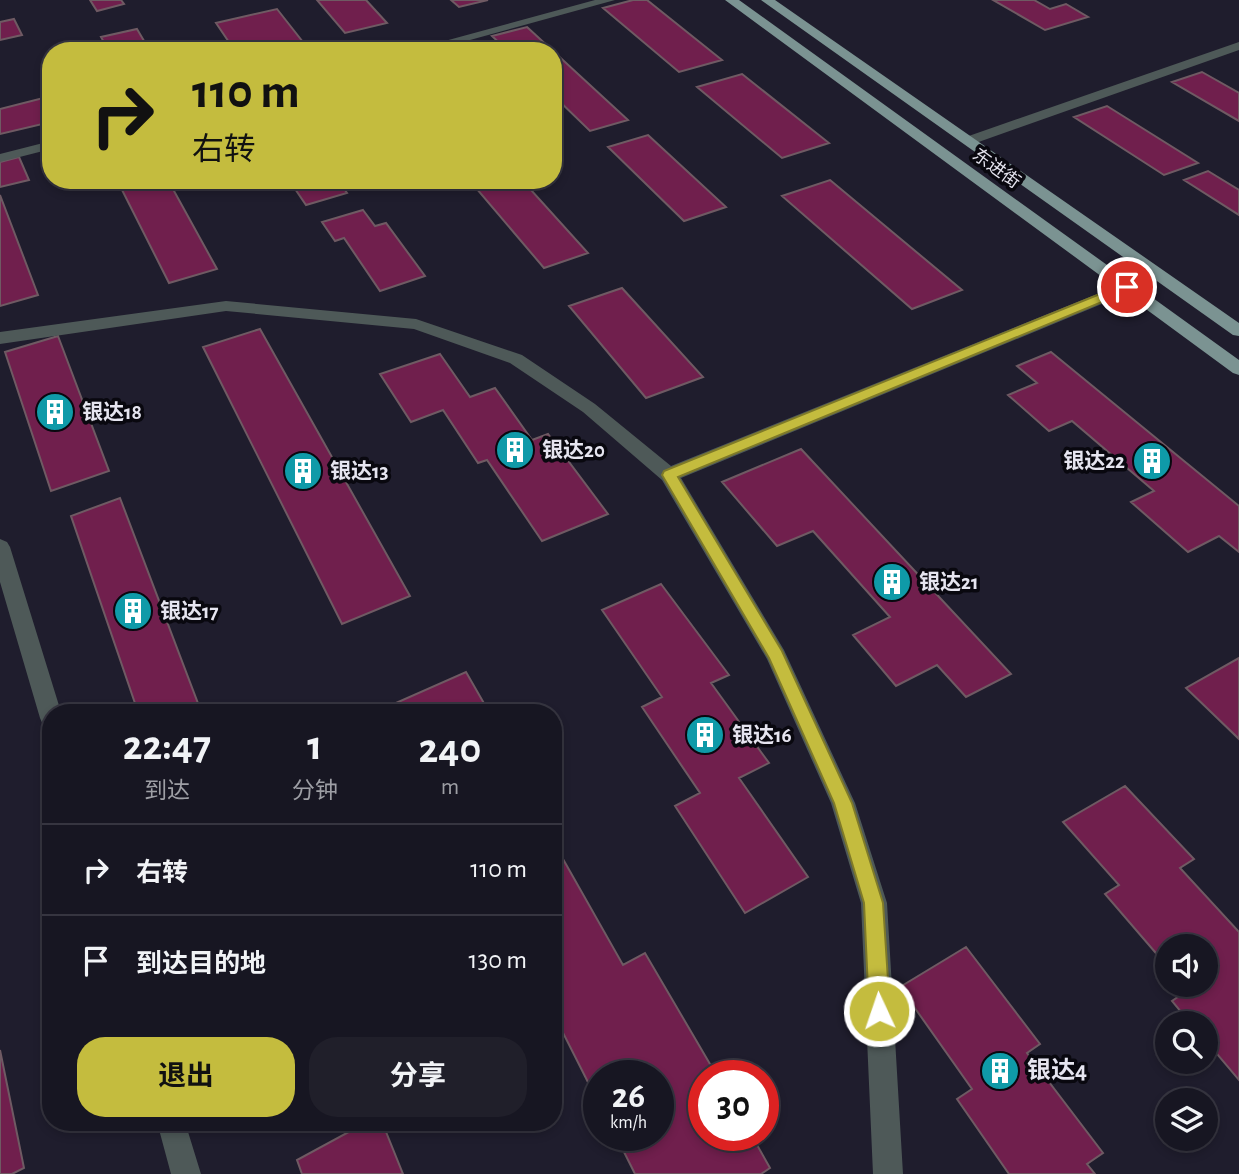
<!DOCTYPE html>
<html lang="zh">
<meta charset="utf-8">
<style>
:root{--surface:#171622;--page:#201f2a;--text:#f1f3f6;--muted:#9e9fa5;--line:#363540;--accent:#c4bc3e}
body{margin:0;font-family:"Alegreya Sans","Noto Sans SC",sans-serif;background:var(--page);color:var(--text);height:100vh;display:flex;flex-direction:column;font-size:26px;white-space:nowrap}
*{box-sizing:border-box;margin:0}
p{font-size:23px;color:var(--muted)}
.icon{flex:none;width:38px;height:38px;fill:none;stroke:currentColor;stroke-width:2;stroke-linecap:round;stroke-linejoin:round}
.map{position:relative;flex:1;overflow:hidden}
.drawer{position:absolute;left:42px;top:704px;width:520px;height:427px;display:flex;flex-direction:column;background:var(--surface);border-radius:28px;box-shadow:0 4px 10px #0003,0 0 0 2px var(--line)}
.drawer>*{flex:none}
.guide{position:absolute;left:42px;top:42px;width:520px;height:147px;border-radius:28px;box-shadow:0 4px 10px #0003,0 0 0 2px var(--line);background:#c4bc3e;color:#111;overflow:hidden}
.controls{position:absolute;left:1155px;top:934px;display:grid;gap:14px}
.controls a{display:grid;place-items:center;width:63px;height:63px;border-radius:50%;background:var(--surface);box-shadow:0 4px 10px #0003,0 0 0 2px var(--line);font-size:35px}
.speed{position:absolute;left:583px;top:1060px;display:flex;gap:14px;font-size:35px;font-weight:700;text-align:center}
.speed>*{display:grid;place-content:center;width:91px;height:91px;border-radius:50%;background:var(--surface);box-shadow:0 4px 10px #0003,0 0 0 2px var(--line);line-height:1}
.speed small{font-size:18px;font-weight:400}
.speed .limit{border:10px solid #d22;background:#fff;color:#111}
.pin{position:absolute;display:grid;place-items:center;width:60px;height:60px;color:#fff;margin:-30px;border:4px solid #fff;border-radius:50%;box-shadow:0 2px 7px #0007}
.me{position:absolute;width:77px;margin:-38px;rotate:357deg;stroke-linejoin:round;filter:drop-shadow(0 0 5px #0008)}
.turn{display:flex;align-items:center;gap:24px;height:147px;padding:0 35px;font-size:32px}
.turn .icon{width:91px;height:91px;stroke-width:2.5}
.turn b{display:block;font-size:49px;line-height:60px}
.eta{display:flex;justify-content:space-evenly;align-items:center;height:119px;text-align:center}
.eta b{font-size:42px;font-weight:700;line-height:49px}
.action{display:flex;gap:14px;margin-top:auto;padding:14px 35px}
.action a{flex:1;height:80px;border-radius:28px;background:var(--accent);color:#111;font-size:28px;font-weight:700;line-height:80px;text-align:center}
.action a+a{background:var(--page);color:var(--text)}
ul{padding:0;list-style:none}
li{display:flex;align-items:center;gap:21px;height:91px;padding:0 35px;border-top:2px solid var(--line)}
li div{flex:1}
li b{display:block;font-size:26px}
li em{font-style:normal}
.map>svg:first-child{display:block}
</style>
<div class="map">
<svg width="1239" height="1174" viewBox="0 0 1239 1174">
<rect width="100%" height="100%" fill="#1f1d2d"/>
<path fill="#701f4d" stroke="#6f5a63" stroke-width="2" d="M90,0H121L124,4L97,11Z
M317,0H366L387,23L345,33Z
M451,0H488L459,7Z
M633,0H647L722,60L679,72L603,8Z
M993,0H1034L1050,9L1066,4L1088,17L1045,30Z
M277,9L310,51H235L216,23Z
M14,19L22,35L0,40V22Z
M527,27L628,120L590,131L553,95V51H508L492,36Z
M137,29L150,51H109L101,37Z
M197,44L202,51H167Z
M1202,72L1239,93V121L1172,82Z
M742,74L829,143L782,158L697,87Z
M51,96V122L0,134V109Z
M1107,106L1198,163L1164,175L1074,117Z
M648,135L726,207L684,221L608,147Z
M19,157L29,180L0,187V162Z
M1208,171L1239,190V215L1184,180Z
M117,180H168L217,269L169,283Z
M289,180H338L347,193L306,205Z
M501,180H522L588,253L544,268L476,188Z
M830,180L962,290L912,309L782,196Z
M0,195L38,295L0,306Z
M363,210L375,226L386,223L425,276L380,291L344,238L335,241L322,222Z
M622,288L703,377L646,398L569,306Z
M260,329L410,596L342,624L203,347Z
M58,336L109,471L51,491L5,352Z
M1051,352L1239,506V552L1219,536L1188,552L1131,502L1154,491L1072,421L1049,431L1008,395L1037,383L1017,366Z
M440,354L470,397L495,388L532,440L548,434L608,514L542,541L487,460L478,463L443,410L411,422L380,374Z
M801,449L1011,674L966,697L937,665L896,686L853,635L890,617L813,531L777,546L722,482Z
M120,498L199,706L184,712H138L71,516Z
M661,584L729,675L711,683L769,763L739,778L808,877L745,913L675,806L700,793L642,707L662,697L602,610Z
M1239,658V739L1186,688Z
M466,672L489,712H381L380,710Z
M1125,786L1194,859L1180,868L1239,932V1080L1206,1041V1024H1191L1172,1001L1188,990L1184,985H1206V947H1167V966L1105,894L1119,885L1063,822Z
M563,859L623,965L645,953L717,1076H704V1136H752L770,1168L761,1174H635L616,1136H658V1076H598V1102L553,1013V865Z
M966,947L1040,1044L1027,1053L1103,1153L1087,1164L1095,1174H1009L957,1099L972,1089L900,987Z
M0,1050L24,1168L12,1174H0Z
M367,1122H382L403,1174H302L297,1160Z"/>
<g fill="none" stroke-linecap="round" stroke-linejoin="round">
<path fill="#4e5958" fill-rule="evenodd" d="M595,0H615L430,51H408Z
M1239,42V50L973,144L968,145L961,141L963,138Z
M51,141V149L0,162V154Z
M1127,282L1133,283L1135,287L1133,291L681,478L784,650L855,803L887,903L903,1174H873L861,903L831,803L767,659L662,480L583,412L510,363L414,329L226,311L0,344V332L226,301L416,319L522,355L595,404L671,466Z
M0,539L7,542L10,547L61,712H51V728L43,725L40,718L0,582Z
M157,1122H185L201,1174H171Z"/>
<path fill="#7b9392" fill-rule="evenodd" d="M725,0H739L1239,360V375L1233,373Z
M761,0H775L1239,323V336L1233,335Z"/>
</g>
<path fill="#c4bc3e" stroke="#7f7a28" stroke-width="2" d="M1127,283L1133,287L1131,290L678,477L782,651L852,803L883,903L890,1011L887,1018L879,1022L872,1018L869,1011L864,903L834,803L769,658L662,475L664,471Z"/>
<defs>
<symbol id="building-disc" viewBox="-11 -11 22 22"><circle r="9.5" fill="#0f9aa8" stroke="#09080f"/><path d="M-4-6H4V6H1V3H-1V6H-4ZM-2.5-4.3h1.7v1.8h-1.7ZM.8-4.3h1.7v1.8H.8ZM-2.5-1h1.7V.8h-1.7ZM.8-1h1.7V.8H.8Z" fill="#fff"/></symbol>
</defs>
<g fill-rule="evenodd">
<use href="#building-disc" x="33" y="390" width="44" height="44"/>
<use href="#building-disc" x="493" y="428" width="44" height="44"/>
<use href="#building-disc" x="1130" y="439" width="44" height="44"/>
<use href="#building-disc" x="281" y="449" width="44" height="44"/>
<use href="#building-disc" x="870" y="560" width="44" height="44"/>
<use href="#building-disc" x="111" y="589" width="44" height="44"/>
<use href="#building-disc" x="683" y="713" width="44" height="44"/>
<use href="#building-disc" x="978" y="1049" width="44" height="44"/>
</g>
<g text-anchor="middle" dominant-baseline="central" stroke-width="7" stroke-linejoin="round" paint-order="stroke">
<g font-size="18" fill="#e6e5f0" stroke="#09080f">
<text transform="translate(996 169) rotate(36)">东进街</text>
</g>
<g font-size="21" font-weight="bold" fill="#e6e5f0" stroke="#09080f" text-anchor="start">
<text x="82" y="412">银达18</text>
<text x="542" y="450">银达20</text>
<text x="1125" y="461" text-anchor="end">银达22</text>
<text x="330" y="471">银达13</text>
<text x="919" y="582">银达21</text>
<text x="160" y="611">银达17</text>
<text x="732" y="735">银达16</text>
</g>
<g font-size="24" font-weight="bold" fill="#e6e5f0" stroke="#09080f" text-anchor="start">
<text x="1027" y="1071">银达4</text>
</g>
</g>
</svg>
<div class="controls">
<a><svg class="icon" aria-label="sound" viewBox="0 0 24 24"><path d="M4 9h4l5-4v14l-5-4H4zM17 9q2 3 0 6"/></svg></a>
<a><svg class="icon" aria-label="search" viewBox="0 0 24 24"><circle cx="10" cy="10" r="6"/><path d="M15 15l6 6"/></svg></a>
<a><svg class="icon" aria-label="layers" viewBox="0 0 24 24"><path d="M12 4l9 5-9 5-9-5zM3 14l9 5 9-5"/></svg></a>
</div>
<div class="speed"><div>26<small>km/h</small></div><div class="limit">30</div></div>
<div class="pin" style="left:1127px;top:287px;background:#d93025"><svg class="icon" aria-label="arrive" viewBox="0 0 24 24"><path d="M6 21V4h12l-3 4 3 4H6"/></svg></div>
<svg class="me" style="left:879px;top:1011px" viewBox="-20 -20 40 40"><circle r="17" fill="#c4bc3e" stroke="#fff" stroke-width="3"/><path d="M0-11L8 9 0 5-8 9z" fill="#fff"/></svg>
<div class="guide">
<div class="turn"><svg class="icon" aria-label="right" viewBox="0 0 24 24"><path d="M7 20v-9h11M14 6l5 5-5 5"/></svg><div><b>110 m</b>右转</div></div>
</div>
<section class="drawer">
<div class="eta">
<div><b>22:47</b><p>到达</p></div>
<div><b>1</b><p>分钟</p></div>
<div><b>240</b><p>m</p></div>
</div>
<ul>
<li><svg class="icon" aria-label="right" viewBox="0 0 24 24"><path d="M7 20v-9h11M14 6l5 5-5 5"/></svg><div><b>右转</b></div><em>110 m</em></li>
<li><svg class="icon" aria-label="arrive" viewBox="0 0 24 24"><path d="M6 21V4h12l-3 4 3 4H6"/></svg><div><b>到达目的地</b></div><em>130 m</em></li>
</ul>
<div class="action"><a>退出</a><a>分享</a></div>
</section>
</div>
